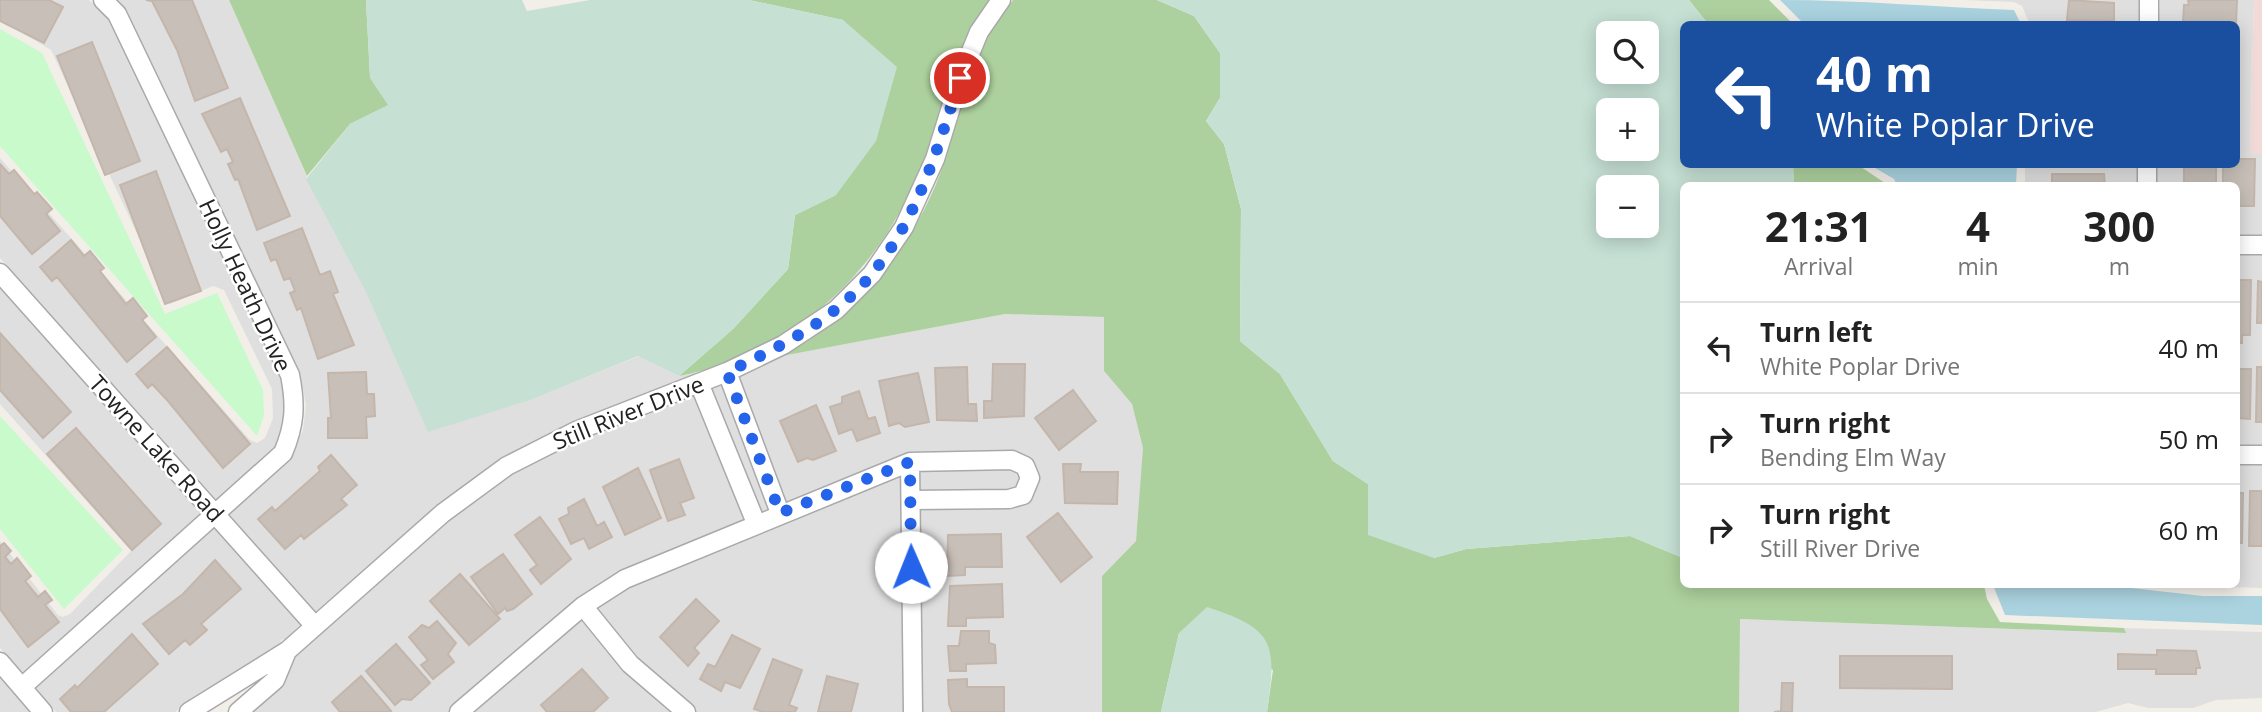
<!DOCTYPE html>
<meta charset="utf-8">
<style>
:root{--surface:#fff;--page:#f2f2f2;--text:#222;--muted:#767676;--line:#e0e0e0}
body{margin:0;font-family:"Open Sans",sans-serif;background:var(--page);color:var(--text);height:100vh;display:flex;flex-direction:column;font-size:26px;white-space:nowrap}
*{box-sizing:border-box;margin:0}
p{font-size:23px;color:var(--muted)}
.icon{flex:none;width:38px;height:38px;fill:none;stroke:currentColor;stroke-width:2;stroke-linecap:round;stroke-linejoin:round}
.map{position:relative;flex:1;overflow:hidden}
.details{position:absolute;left:1680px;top:182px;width:560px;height:406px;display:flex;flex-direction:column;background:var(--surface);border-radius:10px;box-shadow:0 4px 18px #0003}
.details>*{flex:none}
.hud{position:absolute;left:1680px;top:21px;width:560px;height:147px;border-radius:10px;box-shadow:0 4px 18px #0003;background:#1a4fa0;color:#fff;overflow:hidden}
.fabs{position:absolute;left:1596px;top:21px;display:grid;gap:14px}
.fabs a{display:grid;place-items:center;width:63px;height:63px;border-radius:10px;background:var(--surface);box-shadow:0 4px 18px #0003;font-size:35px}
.pin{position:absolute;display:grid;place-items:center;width:60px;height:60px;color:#fff;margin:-30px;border:4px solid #fff;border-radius:50%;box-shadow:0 2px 7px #0007}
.me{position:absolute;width:77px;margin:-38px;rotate:359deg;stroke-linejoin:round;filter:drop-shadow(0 0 5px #0008)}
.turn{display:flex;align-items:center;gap:24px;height:147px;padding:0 21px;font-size:32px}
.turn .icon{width:91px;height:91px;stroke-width:2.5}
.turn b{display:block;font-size:49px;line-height:60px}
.eta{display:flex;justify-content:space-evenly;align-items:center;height:119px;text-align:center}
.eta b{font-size:42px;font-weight:700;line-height:49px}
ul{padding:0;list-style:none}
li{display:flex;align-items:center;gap:21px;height:91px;padding:0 21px;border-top:2px solid var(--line)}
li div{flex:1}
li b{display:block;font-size:26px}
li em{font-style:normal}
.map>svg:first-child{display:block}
</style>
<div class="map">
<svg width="2262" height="712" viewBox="0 0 2262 712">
<rect width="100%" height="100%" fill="#f2efe9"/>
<path fill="#e0dfdf" d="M0,0H89L109,19L281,377L286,404L283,427L274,448L217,500L0,258V158L250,440L257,443L265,438L273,418L272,389L224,290L213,286L170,304L51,50L0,20Z
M116,0H229L307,176L306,179L533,399L639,356L679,376L701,372L572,422L501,460L436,506L315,612L229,514L292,456L303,430L306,405L300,373L127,11Z
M1964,0H2139V24H2030L2022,6L2014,2Z
M2160,0H2254L2250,152L2262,154V236H2237L2236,186H2157V165L2236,164V24H2159Z
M2025,165H2137V185L2025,186Z
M2236,254H2262V446H2237Z
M0,287L203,513L23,674L0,648V541L58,615L63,617L70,614L131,551L0,404Z
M1005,314L1104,317V371L1132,404L1143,448L1142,486L1136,541L1102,576V712H252L282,686L296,656L321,631L450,520L513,474L580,439L731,380L782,356Z
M2237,464H2262V588L2164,585L2236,584Z
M215,527L301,624L285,640L282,639L279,645L191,698L175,712H56L36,688Z
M1739,619L2125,633L2124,628L2262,632V698L2216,700L2193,708H2148L2128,703L2096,712H1739Z
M0,677L9,687L31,712H0Z"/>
<path fill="#f2dad9" d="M2254,0H2262V154L2250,153Z"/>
<path fill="#add19e" d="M229,0H366L370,77L389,105L350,124L307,176Z
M749,0H990C952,55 948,98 926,156C884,267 798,353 679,376L733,329L788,269L795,215L836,195L843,20Z
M1013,0H1157L1194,16L1220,53V98L1206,121L1224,144L1241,209L1240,341L1280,374L1333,461L1368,484L1434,558L1466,549L1630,536L1683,558L1684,584L1984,585L1987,599L2000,622L2124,628L2126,633L1740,619L1739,712H1267L1273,670L1179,633L1161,712H1102V576L1136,541L1143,448L1132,404L1104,371V317L1005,314L782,356C860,315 917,243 945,160C959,119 967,74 989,35C996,23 1005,12 1013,0Z
M1689,0H1769L1793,24H1708Z
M1793,165H1858L1888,185H1794Z"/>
<path fill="#c6e0d4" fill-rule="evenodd" d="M366,0H522L527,11L590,0H749L843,20L897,67L876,141L836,195L795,215L788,269L733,329L679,376L638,356L533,399L428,432L366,292L306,179L350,124L388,105L370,78Z
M1157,0H1689L1708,24H1684V164L1793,165L1794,185L1684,186L1683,558L1630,536L1466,549L1434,558L1368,535V484L1333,461L1280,374L1240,341L1241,208L1224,144L1206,121L1220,98V53L1194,16ZM1647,33V72H1608V33ZM1608,110H1647V149H1608ZM1647,187V226H1608V187Z
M1207,607C1275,629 1277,643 1267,712H1161L1179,633Z"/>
<path fill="#c8facc" d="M0,29L42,53L165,314L217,293L263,390L264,415L257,436L0,146Z
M0,416L123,550L64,609L0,529Z"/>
<path fill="#aad3df" d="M1780,0C1858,0 1936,7 2014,10L2021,24H1804Z
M1870,165H2017L2016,185H1897L1894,179Z
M2104,585L2203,596H2262V625L2005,615L1993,585Z"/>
<path fill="#c7bfb8" stroke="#c4b6ab" stroke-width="2" d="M0,0H49L63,7L44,43L0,21Z
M146,0H192L228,88L195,101L177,50L152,1Z
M2069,0L2114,3V21L2067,20Z
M2188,0H2237L2236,23L2183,22L2184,5H2189Z
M92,42L140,161L105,175L57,56Z
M240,98L290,216L257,230L238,179L235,180L228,164L233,162L227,149L221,152L202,114Z
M2236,159H2255L2254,206H2238L2236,186H2223V164H2236Z
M0,164L9,174L14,170L34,194L37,192L52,209L46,214L60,231L32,254L0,216Z
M2184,164H2216V186H2184Z
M156,171L201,291L165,304L120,185Z
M2052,174H2104L2105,186H2052Z
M302,228L320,275L330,271L338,292L333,294L354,345L318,359L301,308L297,310L290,293L295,291L290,278L284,280L276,259L271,261L264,243Z
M71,240L84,256L90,251L104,268L100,271L126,304L133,298L147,316L142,320L156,337L127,362L57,277L52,281L40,267Z
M2236,280H2251L2250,335H2242V343H2236Z
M2258,281L2262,282V323H2257Z
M0,333L71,412L43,438L0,390Z
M167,347L250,444L223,468L168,401L152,384L148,388L136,374Z
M993,364H1025L1024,416L984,418V401H992Z
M967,367L968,404H976L977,421L937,420L935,368Z
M2257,367H2262V422H2256Z
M2236,369H2251L2250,419L2236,418Z
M366,372L367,394H374L375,416L366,417L367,438H328V418H331L328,373Z
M918,373L929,422L905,427L899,423L889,426L879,381Z
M1073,390L1096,421L1059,450L1035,418Z
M859,391L868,419L875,417L880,433L857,441L852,429L839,434L830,407L842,403V397Z
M816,405L836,451L813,460L807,458L798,462L780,421Z
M76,428L161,524L132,550L47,454Z
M331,455L357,485L341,499L347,505L304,539L301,535L285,549L258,519L272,507L275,511L320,471L318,467Z
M679,459L694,498L680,503L685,515L668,521L650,470Z
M1063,464H1081L1080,472H1118L1117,504L1065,503Z
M638,468L661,518L625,535L603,487Z
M2250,491H2262V546H2249Z
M2236,493H2243L2242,543H2236Z
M584,499L597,526L604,522L612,537L589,549L584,538L571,544L559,519L569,514L568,508Z
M1058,513L1092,557L1061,582L1027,537Z
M540,517L571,559L541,584L530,570L537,565L515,535Z
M1001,534L1002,567H965V575L947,576L948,535Z
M4,543L11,551L5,557L11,564L17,558L31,576L25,581L38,597L45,591L52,600L45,605L59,622L28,647L0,609V546Z
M503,554L532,594L513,609L507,611L505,608L498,614L471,577Z
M215,560L241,589L201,624L207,630L190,645L185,640L169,654L143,624L183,594Z
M460,574L500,619L469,645L430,601Z
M1002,584L1003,617L966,618V626H948L950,586Z
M696,599L719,621L694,648L699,653L688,666L660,637Z
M437,621L456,643L448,654L454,662L433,679L421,665L428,660L409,637L422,625L429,628Z
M961,631H989V643L995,645L996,663L966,664V671H950L948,646H959Z
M132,634L158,664L104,712H71L60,699L75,685L77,688Z
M732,635L760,649L740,688L725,682L721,691L700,679L708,664L715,667Z
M396,644L430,683L411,700L402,699L395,705L366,671Z
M2157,650L2196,651L2200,668H2196V674H2156V669H2118V654L2157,655Z
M1840,656H1952V689L1840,688Z
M773,659L802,670L789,705L797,708L795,712H763L754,709Z
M582,669L608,698L593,712H547L541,705Z
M361,676L391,711L389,712H340L332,702Z
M827,676L858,684L851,712H818Z
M967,679V687H1004V712H952L949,704L948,680Z
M1782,683H1793L1792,712H1774L1781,711Z"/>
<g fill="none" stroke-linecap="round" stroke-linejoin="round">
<defs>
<path id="minor" d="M2149,24V0
M2147,186V164
M2236,245H2262
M0,273L314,625
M727,372L780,513
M699,383L756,523
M2236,455H2262
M910,462L913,712
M583,606L630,664L686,712
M0,662L43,712
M22,687L283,453C295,425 296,405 290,375L117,14L103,0
M189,712L287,651L443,513L507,466L576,431L727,372L783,345L836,310L872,274L904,227L935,159L960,78L979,32L1001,0
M238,712L275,680L287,651
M459,712L583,606L625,579L910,462L1012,460L1025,466L1030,478L1023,495L1009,499L911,500"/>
</defs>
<use href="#minor" stroke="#a9a9a9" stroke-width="21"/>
<use href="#minor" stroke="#fff" stroke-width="18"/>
</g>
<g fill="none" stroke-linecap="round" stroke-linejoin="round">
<path stroke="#2563eb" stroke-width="12" stroke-dasharray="0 21.6" d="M911,567L910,462L780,513L727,372C765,354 802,336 835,310C907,254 934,162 960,78"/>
</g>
<g text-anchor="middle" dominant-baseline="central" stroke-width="5" stroke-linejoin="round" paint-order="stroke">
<g font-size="23" fill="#222" stroke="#fff">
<text transform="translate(246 285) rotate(65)">Holly Heath Drive</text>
<text transform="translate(628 412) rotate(-22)">Still River Drive</text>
<text transform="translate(157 448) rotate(48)">Towne Lake Road</text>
</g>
</g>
</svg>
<div class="fabs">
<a><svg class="icon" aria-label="search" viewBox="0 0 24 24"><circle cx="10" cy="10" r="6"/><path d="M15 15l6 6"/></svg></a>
<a>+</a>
<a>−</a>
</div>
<div class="pin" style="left:960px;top:78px;background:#d93025"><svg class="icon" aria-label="arrive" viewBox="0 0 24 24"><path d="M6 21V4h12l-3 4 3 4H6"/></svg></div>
<svg class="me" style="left:911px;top:567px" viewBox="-20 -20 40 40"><circle r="19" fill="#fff"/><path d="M0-13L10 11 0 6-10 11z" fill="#2563eb"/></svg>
<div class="hud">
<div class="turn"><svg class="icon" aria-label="left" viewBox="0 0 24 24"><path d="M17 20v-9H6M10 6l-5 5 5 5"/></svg><div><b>40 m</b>White Poplar Drive</div></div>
</div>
<section class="details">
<div class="eta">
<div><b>21:31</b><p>Arrival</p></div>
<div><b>4</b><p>min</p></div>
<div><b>300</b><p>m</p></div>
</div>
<ul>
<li><svg class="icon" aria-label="left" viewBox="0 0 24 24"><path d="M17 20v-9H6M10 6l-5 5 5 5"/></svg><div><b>Turn left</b><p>White Poplar Drive</p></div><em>40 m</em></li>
<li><svg class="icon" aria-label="right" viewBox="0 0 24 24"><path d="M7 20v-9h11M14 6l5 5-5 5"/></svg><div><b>Turn right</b><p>Bending Elm Way</p></div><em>50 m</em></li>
<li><svg class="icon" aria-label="right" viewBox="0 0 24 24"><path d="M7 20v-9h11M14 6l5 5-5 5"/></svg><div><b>Turn right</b><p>Still River Drive</p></div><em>60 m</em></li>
</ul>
</section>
</div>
